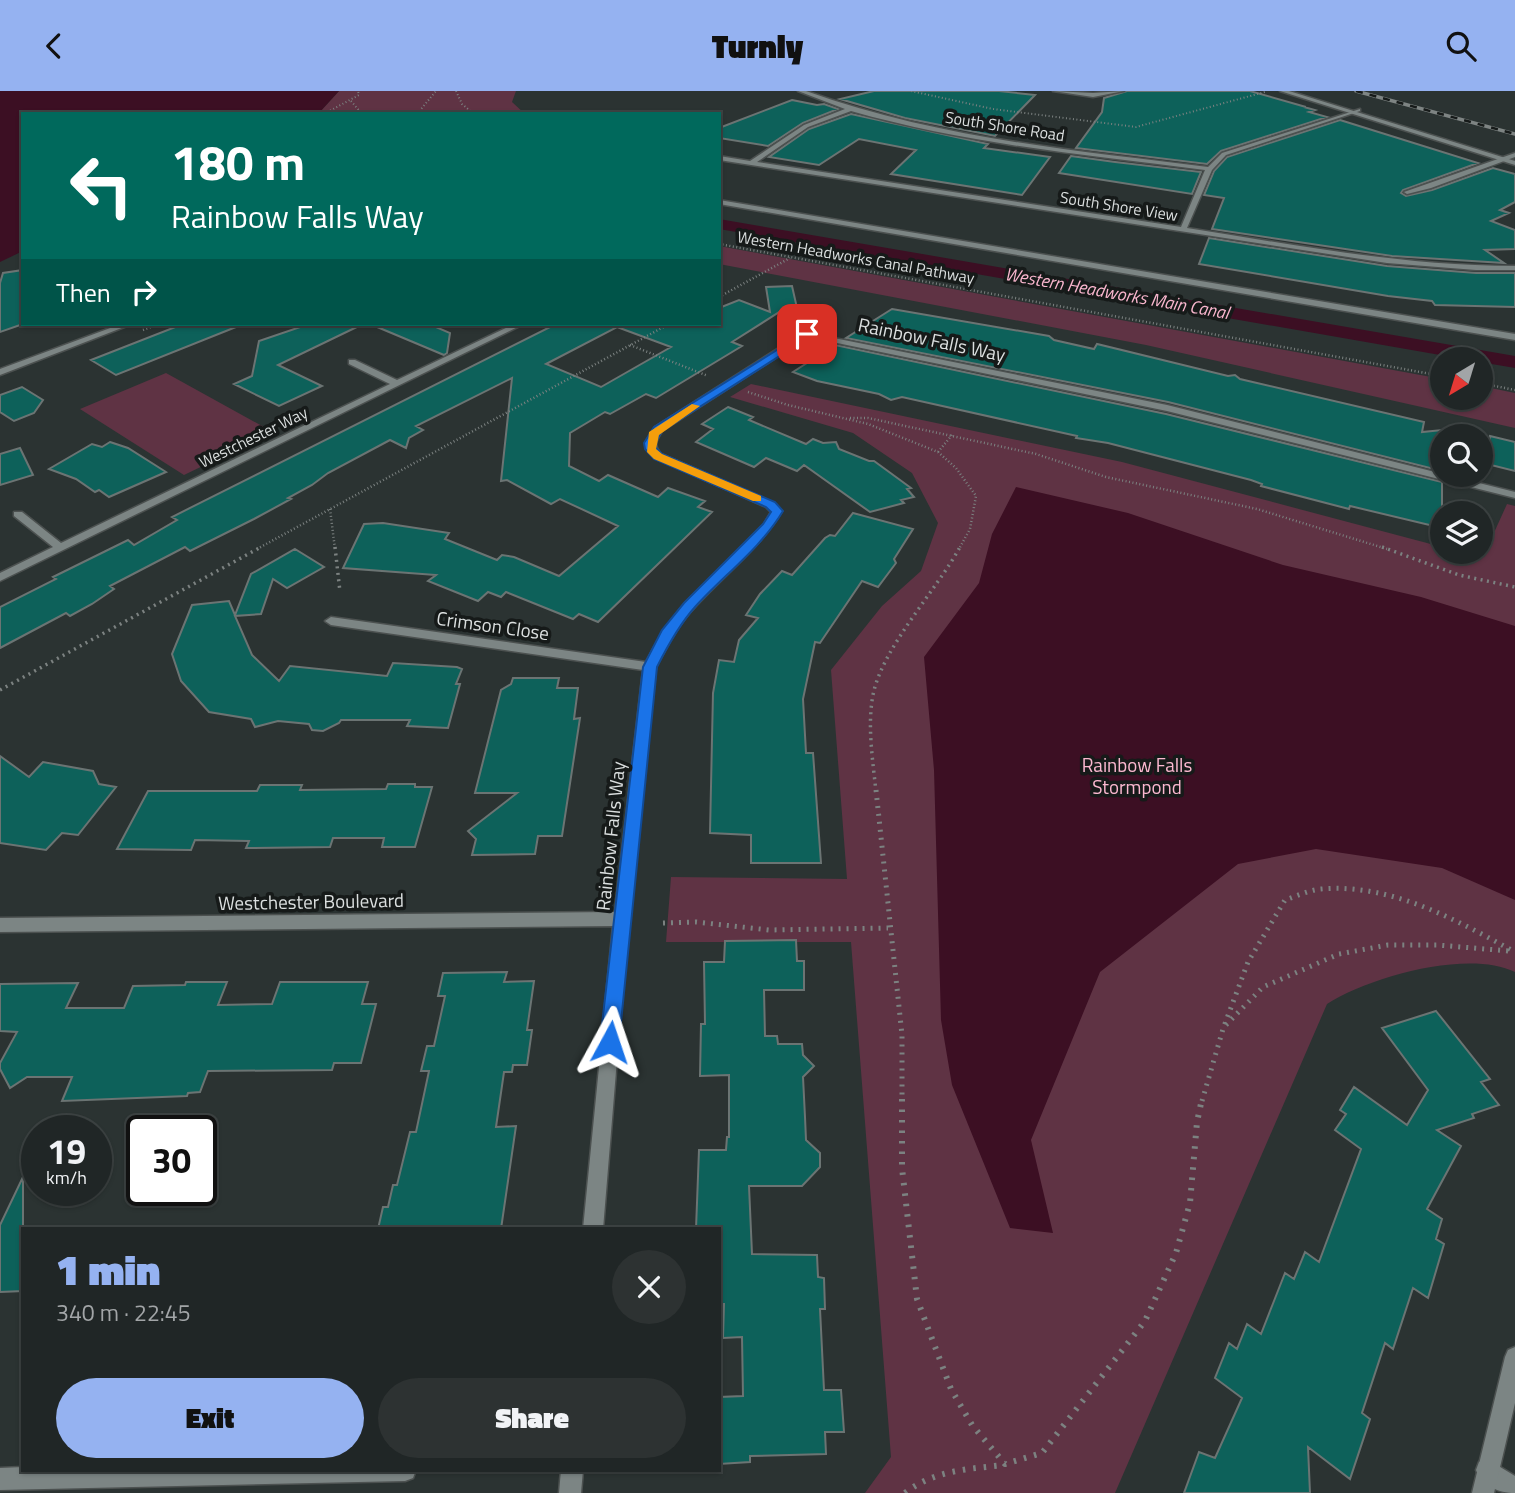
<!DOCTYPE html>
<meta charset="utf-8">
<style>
:root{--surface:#202626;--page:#2d3232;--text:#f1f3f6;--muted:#a2a5a7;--line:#3d4343;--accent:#95b2f1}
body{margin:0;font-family:"Titillium Web",sans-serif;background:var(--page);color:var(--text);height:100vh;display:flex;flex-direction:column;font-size:26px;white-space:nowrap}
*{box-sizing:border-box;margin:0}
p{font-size:23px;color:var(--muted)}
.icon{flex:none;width:38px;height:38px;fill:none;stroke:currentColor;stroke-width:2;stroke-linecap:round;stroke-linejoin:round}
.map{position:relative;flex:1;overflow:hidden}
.details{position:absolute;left:21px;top:1136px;width:700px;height:245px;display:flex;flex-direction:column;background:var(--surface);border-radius:0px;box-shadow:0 2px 5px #0004,0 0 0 2px var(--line)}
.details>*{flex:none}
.hud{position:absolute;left:21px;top:21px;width:700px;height:214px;border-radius:0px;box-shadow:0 2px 5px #0004,0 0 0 2px var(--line);background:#00695c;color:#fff;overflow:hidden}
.needle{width:46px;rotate:218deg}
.controls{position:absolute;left:1430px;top:256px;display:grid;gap:14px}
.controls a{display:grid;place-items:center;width:63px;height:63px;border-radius:50%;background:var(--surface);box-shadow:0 2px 5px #0004,0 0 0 2px var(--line);font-size:35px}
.speed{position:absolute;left:21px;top:1024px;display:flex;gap:14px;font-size:35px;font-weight:700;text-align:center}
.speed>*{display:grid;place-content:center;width:91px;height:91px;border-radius:50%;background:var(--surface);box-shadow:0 2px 5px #0004,0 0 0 2px var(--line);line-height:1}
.speed small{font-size:18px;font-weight:400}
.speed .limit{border:4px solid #111;border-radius:10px;background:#fff;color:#111}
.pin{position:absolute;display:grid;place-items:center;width:60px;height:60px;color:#fff;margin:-30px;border-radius:14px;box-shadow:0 4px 10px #0006}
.me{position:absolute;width:77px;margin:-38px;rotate:5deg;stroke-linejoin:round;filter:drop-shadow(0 0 5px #0008)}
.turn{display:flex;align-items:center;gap:24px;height:147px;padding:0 35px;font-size:32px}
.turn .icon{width:91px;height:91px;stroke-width:2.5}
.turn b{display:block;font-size:49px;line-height:60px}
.then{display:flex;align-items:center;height:66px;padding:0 35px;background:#0003;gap:14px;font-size:26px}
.round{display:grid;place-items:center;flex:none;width:74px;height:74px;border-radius:37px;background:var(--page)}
.headline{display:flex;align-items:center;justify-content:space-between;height:119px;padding:0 35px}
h1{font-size:42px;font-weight:800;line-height:52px;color:var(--accent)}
.button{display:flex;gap:14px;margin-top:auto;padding:14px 35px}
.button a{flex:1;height:80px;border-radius:42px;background:var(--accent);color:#111;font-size:28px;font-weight:800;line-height:80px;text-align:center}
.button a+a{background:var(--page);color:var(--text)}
header{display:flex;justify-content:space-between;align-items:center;height:91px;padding:0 35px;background:var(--accent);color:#111;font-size:32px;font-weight:800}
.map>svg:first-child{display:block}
</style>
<header><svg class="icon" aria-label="back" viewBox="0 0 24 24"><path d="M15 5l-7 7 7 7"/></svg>Turnly<svg class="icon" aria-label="search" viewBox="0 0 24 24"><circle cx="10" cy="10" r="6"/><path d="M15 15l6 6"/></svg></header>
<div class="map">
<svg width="1515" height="1402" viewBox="0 0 1515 1402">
<rect width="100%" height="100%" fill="#2b3332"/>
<path fill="#5f3344" d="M339,0H516L512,11L525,23H318Z
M719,155L1442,288V306H1480L1481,295L1515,302V337L1146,254L719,173Z
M166,282L273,341L184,384L80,318Z
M751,293L1122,371L1442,456V460H1459L1483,466L1507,413L1515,415V881C1468,858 1369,886 1327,913L1115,1402H865L891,1366L851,851H666L671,786L847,788L831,579L882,515L921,480L938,432L912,382L853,342L730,306Z"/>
<path fill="#3c0f23" d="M0,0H339L318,23H23V160L0,171Z
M1016,396L1128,422L1283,474L1421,506L1515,535V809L1442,777L1316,758L1238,773L1100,881L1031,1049L1053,1142L1010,1137L952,994L941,929L934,679L924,566L979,492L992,443Z"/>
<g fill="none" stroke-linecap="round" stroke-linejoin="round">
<path fill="#3c0f23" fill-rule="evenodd" d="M719,128L1515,265V277L1480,271V268H1463L719,138Z"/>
</g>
<path fill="#0d615a" stroke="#6b7473" stroke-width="2" fill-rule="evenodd" d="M874,0H999L1035,4L995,45L905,27L840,8Z
M1127,0H1250L1306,16H1304L1315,19L1309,21L1327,26L1221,60L1207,73L1076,57L1102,21L1104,7Z
M792,9L817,14L824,13L838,18L803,32L768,55L719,47V37Z
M851,23L988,53L984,57L1050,66L1022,104L891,83L916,59L859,48L819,74L769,66L809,38Z
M1340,29L1478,72L1403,99L1401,102L1406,105L1432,99L1493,77L1515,83V111L1500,119L1509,122L1491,130L1515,139V158L1485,159L1504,172L1392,165L1212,138L1224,107L1204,104L1214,80L1227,66Z
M1071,65L1115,71L1201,81L1192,103L1059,82Z
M1209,147L1387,175L1476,182H1515V216L1435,214L1432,210L1388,205L1199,173Z
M23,179V233L0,241V192L3,182Z
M792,195L797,217L784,218L732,251L742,255L656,307L646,303L610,323L605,321L570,342L569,375L599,390L608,384L658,406L668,397L705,410L698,416L712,421L598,531L579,523L573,528L506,501L501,506L488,501L478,510L428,490L436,484L343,477L364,433L383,432L449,442L445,448L497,469L502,464L514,466L559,485L618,435L560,408L551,413L507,389L501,390L512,287L416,335L423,339L409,347L406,357L390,349L328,382L312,394L288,407L291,408L254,428L190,460L185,456L110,495L114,498L92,513L70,525L66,522L0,557V516L56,488L53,486L128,449L134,454L177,429L172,426L556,233H719V217L739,209L770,221L766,196ZM617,236L671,256L601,296L546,273Z
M892,218L1049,245L1054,249L1094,258L1097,253L1228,285L1235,284L1240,288L1424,331L1422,341L1442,339V380L1168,311L846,247Z
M183,233L241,234L116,284L91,269Z
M309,233H363L278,274L322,295L279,315L234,293L252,285L259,250Z
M370,233H429L450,242L447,262L444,264Z
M835,254L1166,323L1442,391V437L1350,415L1349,418L1261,395L1262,393L1251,389L1108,352L1076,347L1077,345L902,306L891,309L879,303L817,290L793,281Z
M22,296L43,309L34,322L14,330L0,321V304Z
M728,316L753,326L749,329L806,353L813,348L823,352L836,351L839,358L869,370H874L911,397L907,398L914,406L901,409L904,412L870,421L804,374L797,380L766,367L754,376L696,351L713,338L702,333Z
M1490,345L1515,351V380L1487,373Z
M110,351L128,357L166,381L109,406L99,399L95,401L76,388L49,378L92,353L102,356Z
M20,357L33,384L0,394V363Z
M853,422L913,438L894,468L896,472L878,496L862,490L820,552L815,551L803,608L806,662H813L821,772H751V744L710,742L713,602L719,569L734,571L739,549L758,527L746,524L760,503L782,480L792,484L825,447L830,444L835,445Z
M295,458L324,476L287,497L273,488L261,523L235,525L252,564L279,590L290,575L387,585L393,572L457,576L462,578L456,593H460L448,637L407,635L410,629H341L339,632L323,640L312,639L309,633L278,630L255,636L251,628L209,621L181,590L172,563L192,514L229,510L235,524L251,483Z
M513,587H559L557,597H578L574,628L580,627L562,745H538L535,763L472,764L476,748L468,740L517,702H475L501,599L511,593Z
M0,665L29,686L43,671L93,680L99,693L116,696L78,744L62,742L46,759L0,752Z
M388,693H415V696H432L415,756H382L384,747H333L330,756L246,757L249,750L195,749L191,759L117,758L148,700H257L260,694H302L300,699L386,698Z
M796,849L797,870H804V899H764L765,945H777L778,953H802L803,964L814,975L803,986L805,1026L806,1049L820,1062V1076L802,1095H749L752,1163L817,1164L818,1186L824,1187L825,1218H820L824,1299H841L844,1341H825L826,1363L750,1365V1371L719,1373V1306L743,1305L742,1246L723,1247L724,1213H719V1138H696L699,1059H726L727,1046H729V984L700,985L701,933H705L704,871H724L725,850Z
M507,881L504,891L534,890L527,939H532L527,974H513L512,981H504L496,1036L516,1035L501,1138H378L383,1116H388L393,1094H397L410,1041H416L429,980H421L427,955H434L445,905H438L443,882Z
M186,891H227L218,914L272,913L280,891H368L362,913H376L361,972H334L332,979L208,980L200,1001L188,1002L187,1005L62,1010L72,986H27L10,997L0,978V972L17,941L0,940V893L78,892L66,917H124L133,895L185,894Z
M1436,920L1490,988L1481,991L1499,1014L1472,1023L1474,1027L1437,1039L1461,1055L1427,1118L1442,1128L1436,1148L1444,1153L1428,1207L1413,1197L1393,1258L1385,1252L1362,1322L1370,1328L1350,1388L1308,1356L1310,1402H1184L1199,1361L1215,1367L1242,1307L1215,1287L1229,1252L1237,1258L1247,1233L1261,1243L1285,1182L1294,1188L1305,1161L1319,1171L1361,1058L1335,1039L1346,1023L1340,1019L1354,996L1407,1034L1428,999L1382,937Z
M23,1086V1200L0,1201V1134Z"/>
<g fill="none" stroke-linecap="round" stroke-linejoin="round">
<defs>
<path id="service" d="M719,109L1515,243V249L719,113Z
M1487,1368L1515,1385V1402C1499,1402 1482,1395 1476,1379L1479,1371Z"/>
<path id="minor" d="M798,0H806C937,47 1070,59 1208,76L1222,62L1360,18V20L1226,64L1212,79L1187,137C1296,154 1405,175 1515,175V179H1476L1387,172L719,69V65L750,70L804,34L845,18ZM851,20C967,53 1086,64 1205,79L1181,136L757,71L808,36Z
M1053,0L1093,2L1124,0L1093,6Z
M1515,62V66L1431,97L1407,103L1404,101Z
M121,233H132L0,284V278Z
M514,233H524L0,490V482L53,456L14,425V421H22L61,452L390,293L349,273V269H355L397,289Z
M804,241L1167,314L1515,401V407L1167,320L808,246L662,340C656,350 653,354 661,363L774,412L782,420C760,457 723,485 694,517C678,534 667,555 656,576L625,871L603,1138H583L613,835L0,841V827L615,821L643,579L331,534L325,530L331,526L646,571L663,540L685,512L764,433L771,421L766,416L655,367C643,355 646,349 655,336Z
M1515,1256V1312L1494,1402H1472L1505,1266L1508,1259Z
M23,1376V1379H416L413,1387L405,1390L0,1399V1377Z
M561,1379H583L581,1402H559Z"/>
<path id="tertiary" d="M1280,0H1289L1515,70V74Z"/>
</defs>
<use href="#service" stroke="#4c5150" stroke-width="3"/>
<use href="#minor" stroke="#4c5150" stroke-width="3"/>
<use href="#tertiary" stroke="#4c5150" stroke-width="3"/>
<path stroke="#7c8281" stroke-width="2" stroke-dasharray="1 2.5" stroke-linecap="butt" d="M456,0L462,13L474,23
M911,0L993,18L1136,36L1265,1
M351,10L362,23
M324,23L359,4L358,0
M417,23L436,0"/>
<path stroke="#7c8281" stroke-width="2.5" stroke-dasharray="1 2.5" stroke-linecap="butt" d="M719,153L1442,285
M719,206L790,167
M143,239L159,233
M630,254L708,285
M1480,292L1515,299
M748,301L788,314L868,333L938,361L956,377L976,405L970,438L959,458
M850,327H868L1036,363L1106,386L1257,418L1387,458
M938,361L952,344
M330,418L335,458
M257,458L669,233"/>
<path stroke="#7c8281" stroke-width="3.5" stroke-dasharray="2 4.5" stroke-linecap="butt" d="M335,456L340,501
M1382,456L1459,484L1515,496
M0,599L261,456
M876,701C873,670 867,635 873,604C882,557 936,500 960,456"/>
<path stroke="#7c8281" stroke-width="5" stroke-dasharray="2 6" stroke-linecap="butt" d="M876,699L902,944V1010
M663,832L696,831L769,839L888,837
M1226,934L1263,896L1339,863L1388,854H1437L1509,860
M1202,1010L1223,938L1248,871L1285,809C1297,805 1309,799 1321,798C1391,792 1456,829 1515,861"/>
<path stroke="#7c8281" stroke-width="6" stroke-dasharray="2.5 8" stroke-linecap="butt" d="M902,1008V1077L917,1208L951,1298L972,1334L1005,1373L1042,1362L1145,1230L1176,1162L1190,1112L1197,1031L1202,1008
M905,1402C934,1379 969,1378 1004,1374"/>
<use href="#service" fill="#7c8584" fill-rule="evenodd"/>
<use href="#minor" fill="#7c8584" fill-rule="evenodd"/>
<use href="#tertiary" fill="#7c8584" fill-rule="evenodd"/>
<defs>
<path id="rail" d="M1356,0L1515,43"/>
</defs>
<use href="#rail" stroke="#7e8483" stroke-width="3.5"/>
<use href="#rail" stroke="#161a19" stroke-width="2.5" stroke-dasharray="7" stroke-linecap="butt"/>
</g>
<path fill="#1a73e8" stroke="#114b97" stroke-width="2" d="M807,240L811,241V245L662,340L655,352L656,357L662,363L775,411L783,420C761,457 724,484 695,516C679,534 668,554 657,576L619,951L616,958L610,961L603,958L600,951L643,576L662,539L684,512L763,433L771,421L766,416L654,368L645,358L644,352L654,336Z"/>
<path fill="#f59e0b" d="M692,313L700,315L659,344L656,358L662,363L761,405V410H753L654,368L647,361L649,341Z"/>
<g text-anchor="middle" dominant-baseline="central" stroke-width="7" stroke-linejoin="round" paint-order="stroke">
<g font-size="16" fill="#dbdfdf" stroke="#161a19">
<text transform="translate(1005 35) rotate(9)">South Shore Road</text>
<text transform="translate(1119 115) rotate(9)">South Shore View</text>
<text transform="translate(856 166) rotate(10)">Western Headworks Canal Pathway</text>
<text transform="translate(253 346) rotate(-26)">Westchester Way</text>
</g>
<g font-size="18" font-style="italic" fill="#fab6ce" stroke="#161a19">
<text transform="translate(1117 202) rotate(10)">Western Headworks Main Canal</text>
</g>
<g font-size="19" fill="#dbdfdf" stroke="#161a19">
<text transform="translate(932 248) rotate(12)">Rainbow Falls Way</text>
<text transform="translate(493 534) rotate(8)">Crimson Close</text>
<text transform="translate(610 745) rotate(-84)">Rainbow Falls Way</text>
<text transform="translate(311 810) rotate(-1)">Westchester Boulevard</text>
</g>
<g font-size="19" fill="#fcb8d0" stroke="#161a19">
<text x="1137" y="673">Rainbow Falls<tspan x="1137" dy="22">Stormpond</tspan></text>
</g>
</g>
</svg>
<div class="controls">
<a><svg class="needle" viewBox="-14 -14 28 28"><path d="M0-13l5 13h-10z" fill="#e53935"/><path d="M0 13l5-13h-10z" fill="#a2a5a7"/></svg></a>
<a><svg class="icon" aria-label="search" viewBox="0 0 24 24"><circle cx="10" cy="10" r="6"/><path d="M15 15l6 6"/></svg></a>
<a><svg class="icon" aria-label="layers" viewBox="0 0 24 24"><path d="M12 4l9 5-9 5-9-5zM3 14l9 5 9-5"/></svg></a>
</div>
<div class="speed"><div>19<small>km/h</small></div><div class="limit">30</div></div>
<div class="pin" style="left:807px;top:243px;background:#d93025"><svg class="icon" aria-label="arrive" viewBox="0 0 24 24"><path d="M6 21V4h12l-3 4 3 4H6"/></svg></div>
<svg class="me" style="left:610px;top:951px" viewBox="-20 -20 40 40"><path d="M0-17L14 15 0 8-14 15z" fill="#1a73e8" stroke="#fff" stroke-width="4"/></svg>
<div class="hud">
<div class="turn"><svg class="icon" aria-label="left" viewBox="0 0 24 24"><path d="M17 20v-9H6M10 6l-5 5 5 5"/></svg><div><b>180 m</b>Rainbow Falls Way</div></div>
<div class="then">Then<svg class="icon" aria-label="right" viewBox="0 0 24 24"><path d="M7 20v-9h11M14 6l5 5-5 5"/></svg></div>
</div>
<section class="details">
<div class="headline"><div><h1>1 min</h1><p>340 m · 22:45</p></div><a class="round"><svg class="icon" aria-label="close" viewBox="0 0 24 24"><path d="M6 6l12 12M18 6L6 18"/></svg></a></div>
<div class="button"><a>Exit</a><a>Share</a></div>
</section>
</div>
